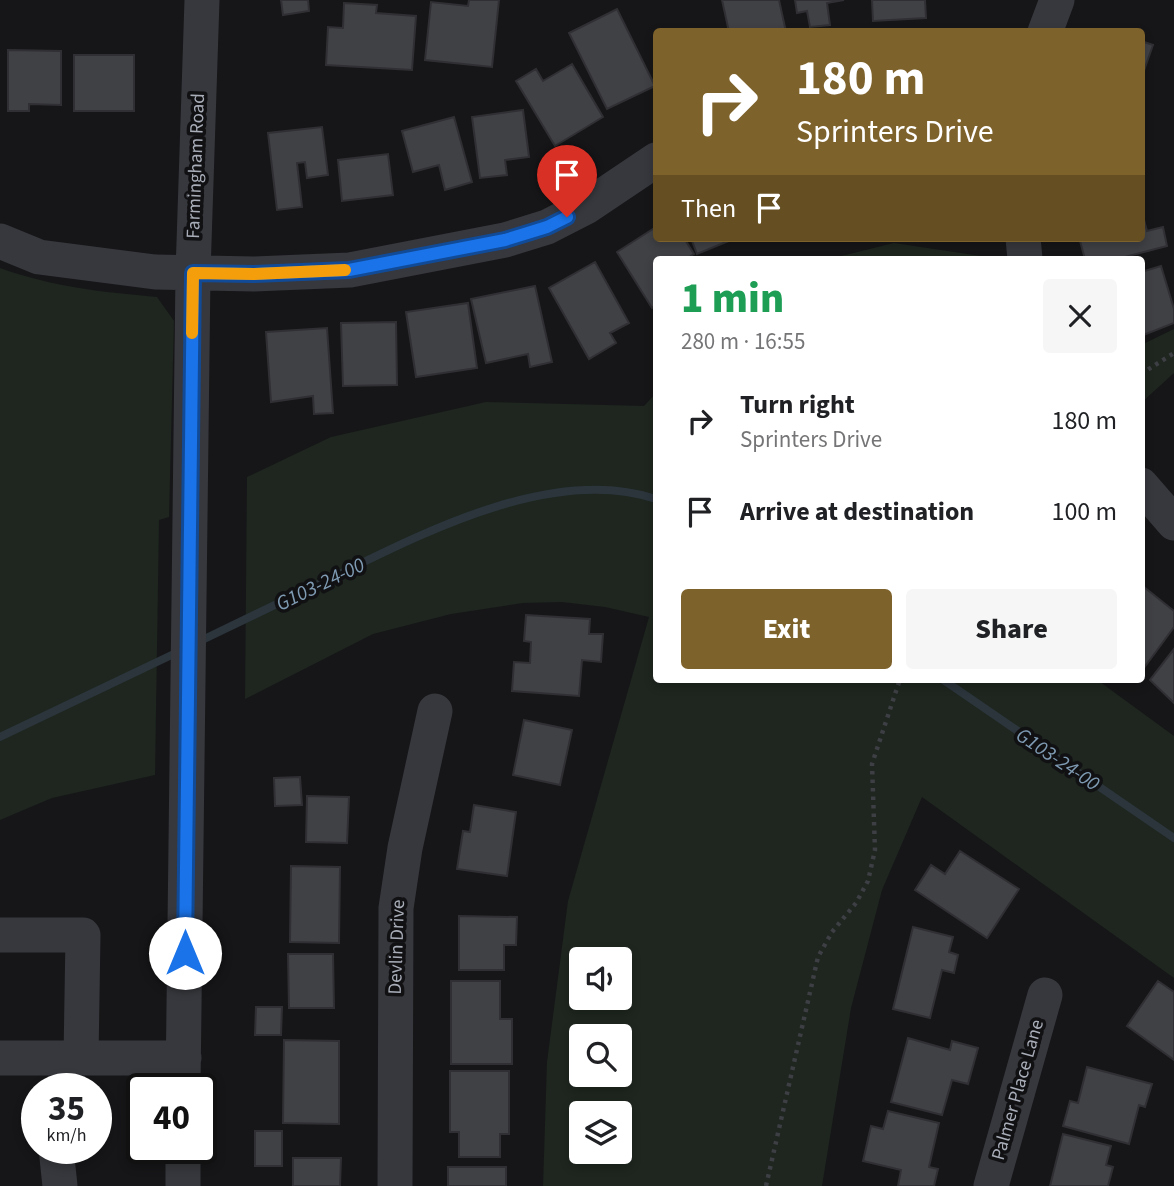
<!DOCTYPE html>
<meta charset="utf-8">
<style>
:root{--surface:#fff;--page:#f6f6f6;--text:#202124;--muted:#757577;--accent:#7e622b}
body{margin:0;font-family:"Source Sans 3",sans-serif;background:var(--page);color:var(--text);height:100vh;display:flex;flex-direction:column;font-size:26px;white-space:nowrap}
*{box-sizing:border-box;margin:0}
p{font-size:23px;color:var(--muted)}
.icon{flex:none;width:38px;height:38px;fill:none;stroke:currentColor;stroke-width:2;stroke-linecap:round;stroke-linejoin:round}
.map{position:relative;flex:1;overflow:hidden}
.drawer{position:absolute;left:653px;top:256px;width:492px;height:427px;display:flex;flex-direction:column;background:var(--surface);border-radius:7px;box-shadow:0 4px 10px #0003}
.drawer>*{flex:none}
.banner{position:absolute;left:653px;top:28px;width:492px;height:214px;border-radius:7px;box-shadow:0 4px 10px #0003;background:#7e622b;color:#fff;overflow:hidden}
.controls{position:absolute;left:569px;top:947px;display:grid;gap:14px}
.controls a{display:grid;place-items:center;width:63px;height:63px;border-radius:7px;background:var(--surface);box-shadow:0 4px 10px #0003;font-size:35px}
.speed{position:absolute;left:21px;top:1073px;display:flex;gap:14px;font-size:35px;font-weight:700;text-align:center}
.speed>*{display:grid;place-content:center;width:91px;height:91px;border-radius:50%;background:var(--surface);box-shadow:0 4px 10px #0003;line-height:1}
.speed small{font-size:18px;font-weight:400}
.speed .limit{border:4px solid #111;border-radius:10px;background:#fff;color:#111}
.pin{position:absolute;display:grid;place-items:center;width:60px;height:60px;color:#fff;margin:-72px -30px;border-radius:50% 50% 50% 0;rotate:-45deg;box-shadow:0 0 7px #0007}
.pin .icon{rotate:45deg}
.me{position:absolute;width:77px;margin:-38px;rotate:0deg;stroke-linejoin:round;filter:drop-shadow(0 0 5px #0008)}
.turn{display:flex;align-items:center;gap:24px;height:147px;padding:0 28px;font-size:32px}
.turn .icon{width:91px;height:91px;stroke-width:2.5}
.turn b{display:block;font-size:49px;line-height:60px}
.then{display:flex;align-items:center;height:66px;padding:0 28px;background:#0003;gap:14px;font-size:26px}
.round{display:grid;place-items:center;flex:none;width:74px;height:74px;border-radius:7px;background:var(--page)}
.head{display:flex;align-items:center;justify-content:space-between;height:119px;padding:0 28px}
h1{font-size:42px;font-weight:800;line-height:52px;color:#1e9e55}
.primary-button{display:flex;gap:14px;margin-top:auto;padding:14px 28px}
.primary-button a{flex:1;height:80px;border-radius:7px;background:var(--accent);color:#fff;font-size:28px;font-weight:800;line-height:80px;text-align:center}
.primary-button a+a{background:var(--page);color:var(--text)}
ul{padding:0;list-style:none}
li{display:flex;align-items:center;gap:21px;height:91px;padding:0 28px}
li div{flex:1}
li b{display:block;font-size:26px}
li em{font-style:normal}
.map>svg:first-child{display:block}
</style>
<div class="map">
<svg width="1174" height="1186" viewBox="0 0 1174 1186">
<rect width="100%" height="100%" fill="#161618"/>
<path fill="#1e261f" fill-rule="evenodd" d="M894,243L1001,259H829Z
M0,268C53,287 102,292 157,297L174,321L169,517L159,520L155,775L52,798L0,820Z
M1174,329V373L1141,403V345Z
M656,393V679H1096L1174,736V978L922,797L882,890L851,1008L822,1186H543L547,1062L568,901L649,617L605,607L562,602L523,603L451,614L373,634L245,699L247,477L331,437L486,402L644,406ZM620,959V998H581V959ZM620,1036V1074H581V1036ZM620,1113V1152H581V1113Z"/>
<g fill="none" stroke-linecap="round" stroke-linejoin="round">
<path stroke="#2c353c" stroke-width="8" d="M198,642C245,619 291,597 337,575C427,531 555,465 656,499
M942,679L1174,838
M0,737L180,651"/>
</g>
<path fill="#404145" stroke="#303034" stroke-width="2" d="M281,0H308L309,11L283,15Z
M469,0H499L492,67L425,60L431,2L468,6Z
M722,0H779L786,32H729Z
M795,0H844L827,3L830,25L810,27L807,11L797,13Z
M872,0H925L926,18L873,21Z
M344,3L377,5L376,13L416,16L412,70L326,65L328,27L343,28Z
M617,9L655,86L607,109L569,33Z
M1141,41L1153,45L1141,79Z
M8,50L61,51V105L29,104V111H8Z
M74,55H134V111H74Z
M572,64L603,117L555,146L516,81L536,69L543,81Z
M523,110L529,157L505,160L507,175L480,178L472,117Z
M454,117L472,182L445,190L439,165L413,172L402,131Z
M322,127L328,175L307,178L305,162L297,163L302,207L277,210L268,133Z
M388,154L393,195L342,201L338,160Z
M1141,209L1147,231L1163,227L1167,246L1117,259H1085L1080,241L1092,238H1141Z
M656,227V238H684L694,254L686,259H656V306L652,308L617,252Z
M691,238H736L697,254Z
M595,262L629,323L610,333L616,343L589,359L549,288Z
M1161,266L1174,309V323L1141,336V272Z
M535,286L552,362L530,367L528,354L486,363L471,299Z
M468,303L477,368L416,377L406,312Z
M396,322L397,385L343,386L341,323Z
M327,328L333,413L314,414L313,396L271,402L266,332Z
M1144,587L1174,611V627L1141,672V591Z
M526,615L590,619L589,634H603L601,662L582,660L579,696L512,691L514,662L530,663L531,642L524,641Z
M1174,649V703L1150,680Z
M524,720L572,730L560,785L513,775Z
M300,777L302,805L275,806L274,778Z
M307,796L349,797L347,843L306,842Z
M474,805L516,812L507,876L457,869L463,831L470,832Z
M960,851L1019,889L987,938L915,890L931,865L945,874Z
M291,866L340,867L339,943L290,942Z
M459,916L517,917L516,945H504V970H459Z
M913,927L953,937L949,952L958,955L954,973L942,970L930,1018L893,1009Z
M288,954H333L334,1008H289Z
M451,981H500V1019H512V1064H451Z
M1158,981L1174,992V1060L1127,1026Z
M256,1007H282L281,1035H255Z
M908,1038L950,1050L952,1041L978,1048L968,1084L952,1080L942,1115L891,1102Z
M284,1040L339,1041V1124L283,1123Z
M1087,1067L1152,1084L1145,1107L1139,1105L1129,1144L1063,1126L1070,1101L1078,1103Z
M450,1071H509V1134H500V1157H459V1132H450Z
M888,1111L939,1123L929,1167L938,1169L934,1186H898L901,1170L863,1161L871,1126L883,1129Z
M255,1131H282V1166H255Z
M1063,1134L1111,1146L1106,1165L1113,1167L1108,1186H1050Z
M293,1158H341L340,1186H293Z
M448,1167H506V1186H448Z"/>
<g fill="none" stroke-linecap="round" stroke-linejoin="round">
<path stroke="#3d3f44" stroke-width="4.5" stroke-dasharray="3.5 5" stroke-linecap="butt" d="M1141,374L1174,353
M766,1186L818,957L832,932L856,903L868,881L875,850L872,764L900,679"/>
<path stroke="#37383d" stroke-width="35" d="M1045,32L1057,0
M1023,238L1025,259
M0,241L39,257L155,272L254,274L350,270L505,240L547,227L586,207L656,160
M1141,485L1174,523
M0,935H83L81,1058
M0,1058H184
M183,1088L193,273L202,0
M56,1148L60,1186
M183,1186V1148
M395,1186L396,908L405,848L435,711
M991,1186L1045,995"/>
</g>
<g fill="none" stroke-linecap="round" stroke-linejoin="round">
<defs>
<path id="route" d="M185,953L193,273L254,274L349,270L505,240L547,227L567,217"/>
</defs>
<use href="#route" stroke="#114b97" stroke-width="18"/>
<use href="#route" stroke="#1a73e8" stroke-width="12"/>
<path stroke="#f59e0b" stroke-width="12" d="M192,333L193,273L254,274L345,270"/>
</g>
<g text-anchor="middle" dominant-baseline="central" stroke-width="7" stroke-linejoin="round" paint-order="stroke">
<g font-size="19" fill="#a8adb8" stroke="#111113">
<text transform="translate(196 166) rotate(-88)">Farmingham Road</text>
<text transform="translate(397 947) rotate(-88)">Devlin Drive</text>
<text transform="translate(1018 1090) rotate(-74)">Palmer Place Lane</text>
</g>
<g font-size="21" font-style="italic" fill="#7f9bb3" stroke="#111113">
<text transform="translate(320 584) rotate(-26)">G103-24-00</text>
<text transform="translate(1058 759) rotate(34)">G103-24-00</text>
</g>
</g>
</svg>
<div class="controls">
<a><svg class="icon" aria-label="sound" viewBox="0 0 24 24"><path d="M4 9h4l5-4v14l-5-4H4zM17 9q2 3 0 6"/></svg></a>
<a><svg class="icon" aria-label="search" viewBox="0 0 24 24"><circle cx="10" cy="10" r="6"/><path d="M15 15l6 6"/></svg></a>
<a><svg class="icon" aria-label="layers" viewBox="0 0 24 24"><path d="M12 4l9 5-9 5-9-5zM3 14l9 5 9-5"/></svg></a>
</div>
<div class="speed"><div>35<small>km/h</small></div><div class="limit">40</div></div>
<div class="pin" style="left:567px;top:217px;background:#d93025"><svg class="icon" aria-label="arrive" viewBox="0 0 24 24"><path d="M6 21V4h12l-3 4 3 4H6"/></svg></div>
<svg class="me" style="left:185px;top:953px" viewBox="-20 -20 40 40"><circle r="19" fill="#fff"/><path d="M0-13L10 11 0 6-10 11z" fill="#1a73e8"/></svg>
<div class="banner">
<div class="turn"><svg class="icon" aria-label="right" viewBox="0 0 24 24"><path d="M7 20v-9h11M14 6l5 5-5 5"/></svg><div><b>180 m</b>Sprinters Drive</div></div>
<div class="then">Then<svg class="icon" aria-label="arrive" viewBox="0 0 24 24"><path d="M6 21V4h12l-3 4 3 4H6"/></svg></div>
</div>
<section class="drawer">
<div class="head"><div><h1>1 min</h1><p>280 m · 16:55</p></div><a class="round"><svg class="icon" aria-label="close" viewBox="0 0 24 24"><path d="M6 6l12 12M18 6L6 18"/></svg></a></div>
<ul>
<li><svg class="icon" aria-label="right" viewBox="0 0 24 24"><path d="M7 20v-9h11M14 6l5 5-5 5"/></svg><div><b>Turn right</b><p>Sprinters Drive</p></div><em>180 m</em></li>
<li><svg class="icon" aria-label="arrive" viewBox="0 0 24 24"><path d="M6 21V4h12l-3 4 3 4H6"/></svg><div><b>Arrive at destination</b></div><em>100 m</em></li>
</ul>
<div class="primary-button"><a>Exit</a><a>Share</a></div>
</section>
</div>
